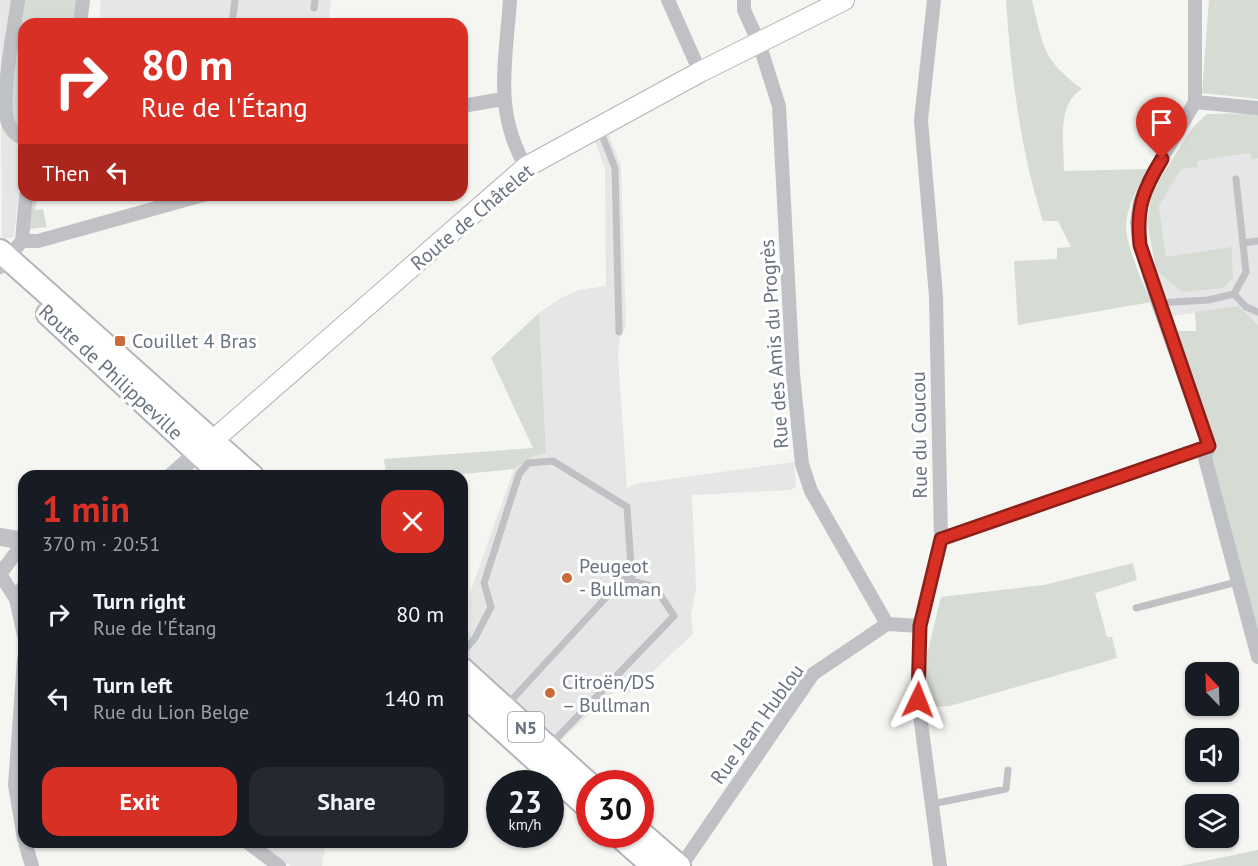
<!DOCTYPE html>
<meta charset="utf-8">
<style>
:root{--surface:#171b24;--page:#242831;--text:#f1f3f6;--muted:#9ea1a6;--accent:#d93025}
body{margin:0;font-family:"PT Sans",sans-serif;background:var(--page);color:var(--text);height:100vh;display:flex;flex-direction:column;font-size:22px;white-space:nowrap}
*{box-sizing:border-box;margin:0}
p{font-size:20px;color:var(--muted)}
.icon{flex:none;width:33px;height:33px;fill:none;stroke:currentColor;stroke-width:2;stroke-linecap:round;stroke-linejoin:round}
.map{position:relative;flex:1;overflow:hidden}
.panel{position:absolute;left:18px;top:470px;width:450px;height:378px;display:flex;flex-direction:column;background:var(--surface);border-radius:18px;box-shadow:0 2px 4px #0004}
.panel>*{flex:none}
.hud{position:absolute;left:18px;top:18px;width:450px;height:183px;border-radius:18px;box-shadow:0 2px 4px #0004;background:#d93025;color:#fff;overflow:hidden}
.needle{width:39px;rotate:337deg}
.tools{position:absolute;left:1185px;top:662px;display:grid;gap:12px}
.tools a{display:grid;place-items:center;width:54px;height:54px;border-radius:12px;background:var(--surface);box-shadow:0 2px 4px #0004;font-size:30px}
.speed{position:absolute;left:486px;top:770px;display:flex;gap:12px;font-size:30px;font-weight:700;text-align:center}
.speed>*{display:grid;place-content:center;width:78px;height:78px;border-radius:50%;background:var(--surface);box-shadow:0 2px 4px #0004;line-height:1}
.speed small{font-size:15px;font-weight:400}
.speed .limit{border:9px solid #d22;background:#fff;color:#111}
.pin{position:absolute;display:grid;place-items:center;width:51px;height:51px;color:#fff;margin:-62px -26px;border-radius:50% 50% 50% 0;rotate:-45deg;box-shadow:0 0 6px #0007}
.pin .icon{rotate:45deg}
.me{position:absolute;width:66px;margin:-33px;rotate:2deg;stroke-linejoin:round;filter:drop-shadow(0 0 4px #0008)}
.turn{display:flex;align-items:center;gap:21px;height:126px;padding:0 24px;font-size:27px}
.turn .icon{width:78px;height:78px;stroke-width:2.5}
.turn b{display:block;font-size:42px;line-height:51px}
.then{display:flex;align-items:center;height:57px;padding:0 24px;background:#0003;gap:12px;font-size:22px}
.round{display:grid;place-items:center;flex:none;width:63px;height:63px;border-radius:18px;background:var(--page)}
.headline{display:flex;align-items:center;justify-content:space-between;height:102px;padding:0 24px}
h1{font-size:36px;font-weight:700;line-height:45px;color:var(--accent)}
.button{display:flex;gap:12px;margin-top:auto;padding:12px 24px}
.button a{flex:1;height:69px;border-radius:18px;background:var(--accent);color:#fff;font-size:24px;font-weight:700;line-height:69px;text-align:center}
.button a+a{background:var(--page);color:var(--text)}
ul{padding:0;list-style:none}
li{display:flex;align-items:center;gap:18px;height:84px;padding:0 24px}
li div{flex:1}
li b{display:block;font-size:22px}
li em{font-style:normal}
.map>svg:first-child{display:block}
</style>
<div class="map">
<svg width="1258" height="866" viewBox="0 0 1258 866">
<rect width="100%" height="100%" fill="#f5f5f2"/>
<path fill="#e5e6e5" d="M0,0H23L9,134L19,149L21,170L14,237L2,239Z
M101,0H331L329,24H99Z
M609,135L621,165L626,326L620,337L618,355L627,489L634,484L794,462L796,487L791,490L692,495L696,588L691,615L693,634L625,697L618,688L558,743L462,661V640L470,631L469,596L514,469L534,456L546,453L539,313L561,298L579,290L606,286L605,169L595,141Z
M1250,153L1252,159L1258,158V325L1239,306L1173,316L1156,270L1182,292L1233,277L1232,248L1166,257L1159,206L1181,169L1197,167L1198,161Z
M255,842H326L322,866H291Z"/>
<path fill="#d6dbd4" d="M22,0H79L75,24H24V133L12,123L8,109Z
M1006,0H1032C1043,45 1042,60 1082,89C1056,105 1064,144 1064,171L1148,169C1138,186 1127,205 1126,226C1125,242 1144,288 1152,302L1018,325L1014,261L1057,259V248L1071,247L1058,221H1043C1020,150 1011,74 1006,0Z
M1209,0H1258V99L1202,93Z
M1258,113V158L1252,159L1250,153L1198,161L1197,167L1181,169L1159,206L1166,257L1232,247L1233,277L1223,288L1182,292L1156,270L1147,222L1152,191L1193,127L1207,114Z
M33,195H37L35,210L43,209L47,227L30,229Z
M1239,306L1258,325V641L1170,331H1196L1195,312Z
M539,313L546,453L534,456L514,469L442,476L386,475L384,459L533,448L491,358Z
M1133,563L1137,580L1095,593L1107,637H1112L1117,658L950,706L930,707L925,663L941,597L1044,585Z
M1258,850V866H1179L1190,864Z"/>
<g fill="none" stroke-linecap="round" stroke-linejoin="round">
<defs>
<path id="secondary" d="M202,450L526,167L700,72L844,0"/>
<path id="primary" d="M0,251L252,476
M48,314L223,476
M462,669L590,785
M462,693L590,809
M640,832L679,866
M617,834L653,866"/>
</defs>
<use href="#secondary" stroke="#b1b5b9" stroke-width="22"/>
<use href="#primary" stroke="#b2b5b9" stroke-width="26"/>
<path stroke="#bfc1c5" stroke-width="7" d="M314,8L315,0
M232,24L235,0
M600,130L615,168L619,332
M1243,243L1258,241
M1234,294L1246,307L1258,312
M1158,303L1208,300L1234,294L1246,272L1236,179
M1136,608L1237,582
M462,653L475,638L491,607L484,583L519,474L528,463L553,461L627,507L632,581
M506,706L623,579L655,587L674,616L551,744
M932,804L1006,789L1008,770"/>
<path stroke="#bfc1c5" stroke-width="14" d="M18,0C14,29 0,98 8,123C11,131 17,136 24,139
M510,0C506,61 493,111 526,167
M668,0L700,72
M744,0V10L759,43L779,106L793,375L802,464L811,491L887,624
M934,0L921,120L936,296L941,539L920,626L918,700L940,866
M1195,0V102L1150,178L1140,202L1137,222L1140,245L1158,303L1209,446L1205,458L1258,657
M80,24L83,0
M1195,102L1258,108
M462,106L503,99
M22,241L26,195
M0,267L22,241H38L203,195
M941,539L1209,446
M0,574L16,599L24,635
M0,574L24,542
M16,599L24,586
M24,660L15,785L24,839
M25,842L32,866
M247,842L279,866
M681,866L813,674L887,624L920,626"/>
<path stroke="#bfc1c5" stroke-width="18" d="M172,476L198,453
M0,537L24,541"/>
<use href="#secondary" stroke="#fff" stroke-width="20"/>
<use href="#primary" stroke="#fff" stroke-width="22"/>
</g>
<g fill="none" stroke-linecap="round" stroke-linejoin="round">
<defs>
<path id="route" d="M918,700L920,626L941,539L1209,446L1140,245C1136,208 1143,190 1162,159"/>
</defs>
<use href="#route" stroke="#8d1f18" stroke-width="15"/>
<use href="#route" stroke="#d93025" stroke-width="10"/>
</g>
<g fill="#cd6a3a" stroke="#fff" stroke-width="2">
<rect x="114" y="335" width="12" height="12" rx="3"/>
<circle cx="567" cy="578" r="6"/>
<circle cx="550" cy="693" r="6"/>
</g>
<g text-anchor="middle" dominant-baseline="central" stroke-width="6" stroke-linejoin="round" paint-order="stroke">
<rect fill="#fff" stroke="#959ca5" stroke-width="1.5" x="508" y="712" width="36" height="30" rx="4.5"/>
<g font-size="18" font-weight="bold" fill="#68727f">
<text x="526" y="727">N5</text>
</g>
<g font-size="20" fill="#68727f" stroke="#fff">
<text transform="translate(472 217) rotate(-40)">Route de Châtelet</text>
<text transform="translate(774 344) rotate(-94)">Rue des Amis du Progrès</text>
<text transform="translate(111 372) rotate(43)">Route de Philippeville</text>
<text transform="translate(919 435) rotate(-91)">Rue du Coucou</text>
<text transform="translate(757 724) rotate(-54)">Rue Jean Hublou</text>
</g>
<g font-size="20" fill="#68727f" stroke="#fff" text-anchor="start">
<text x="132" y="341">Couillet 4 Bras</text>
<text x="579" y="566">Peugeot<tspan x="579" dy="23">- Bullman</tspan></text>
<text x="562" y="682">Citroën/DS<tspan x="562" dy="23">– Bullman</tspan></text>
</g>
</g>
</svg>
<div class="tools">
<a><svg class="needle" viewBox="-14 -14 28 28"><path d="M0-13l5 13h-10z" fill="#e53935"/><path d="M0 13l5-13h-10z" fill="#9ea1a6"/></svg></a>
<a><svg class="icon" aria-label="sound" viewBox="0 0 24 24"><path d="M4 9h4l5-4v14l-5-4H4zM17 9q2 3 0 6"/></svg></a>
<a><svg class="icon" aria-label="layers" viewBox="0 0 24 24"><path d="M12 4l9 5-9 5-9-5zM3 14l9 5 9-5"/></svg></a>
</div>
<div class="speed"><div>23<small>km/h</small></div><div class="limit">30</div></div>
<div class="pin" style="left:1162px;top:159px;background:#d93025"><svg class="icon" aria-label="arrive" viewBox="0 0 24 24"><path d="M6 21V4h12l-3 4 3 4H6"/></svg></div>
<svg class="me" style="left:918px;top:700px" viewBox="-20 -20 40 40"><path d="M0-17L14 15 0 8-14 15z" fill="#d93025" stroke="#fff" stroke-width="4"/></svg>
<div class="hud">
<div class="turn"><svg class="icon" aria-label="right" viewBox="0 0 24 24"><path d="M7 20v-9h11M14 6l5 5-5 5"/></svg><div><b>80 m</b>Rue de l'Étang</div></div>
<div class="then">Then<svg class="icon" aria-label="left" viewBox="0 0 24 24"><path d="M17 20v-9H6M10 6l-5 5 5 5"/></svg></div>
</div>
<section class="panel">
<div class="headline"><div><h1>1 min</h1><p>370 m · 20:51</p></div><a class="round" style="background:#d93025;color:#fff"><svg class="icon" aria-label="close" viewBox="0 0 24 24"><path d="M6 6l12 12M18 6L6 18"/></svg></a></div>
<ul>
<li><svg class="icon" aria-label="right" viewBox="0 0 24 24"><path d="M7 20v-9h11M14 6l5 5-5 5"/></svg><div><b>Turn right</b><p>Rue de l'Étang</p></div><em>80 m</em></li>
<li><svg class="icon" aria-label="left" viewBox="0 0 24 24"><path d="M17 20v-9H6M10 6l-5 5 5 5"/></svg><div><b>Turn left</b><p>Rue du Lion Belge</p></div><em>140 m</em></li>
</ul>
<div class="button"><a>Exit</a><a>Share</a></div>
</section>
</div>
